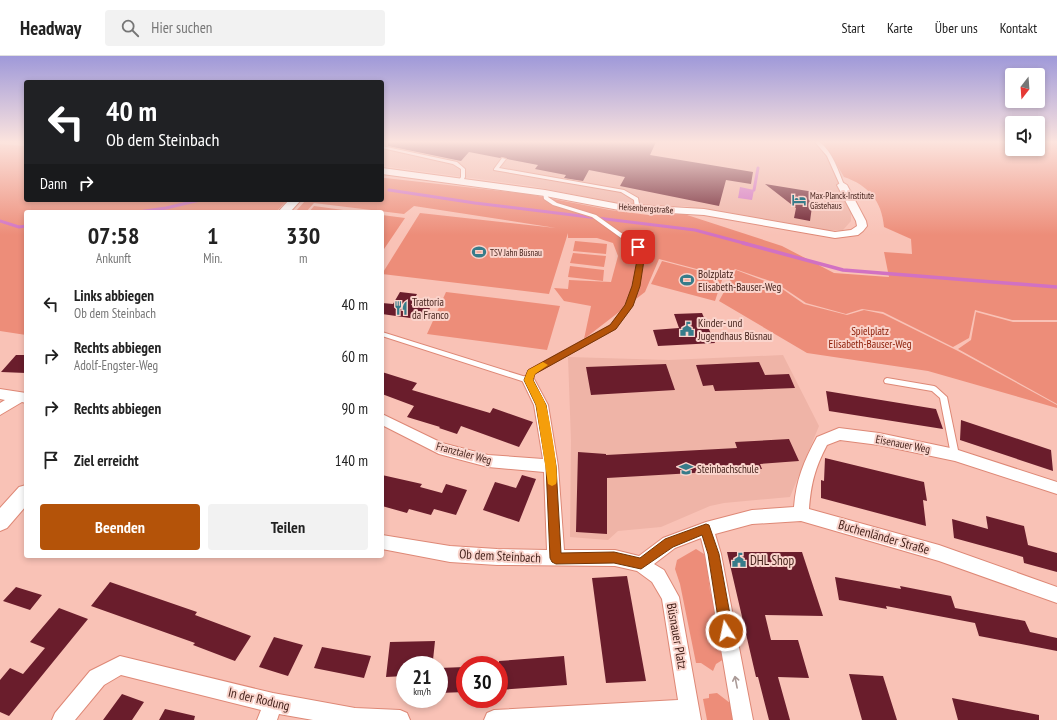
<!DOCTYPE html>
<html lang="de">
<meta charset="utf-8">
<style>
:root{--surface:#fff;--page:#f2f2f2;--text:#222;--muted:#767676;--line:#e0e0e0;--accent:#b45309}
body{margin:0;font-family:"PT Sans Narrow",sans-serif;background:var(--page);color:var(--text);height:100vh;display:flex;flex-direction:column;font-size:15px;white-space:nowrap}
*{box-sizing:border-box;margin:0}
p{font-size:13px;color:var(--muted)}
.icon{flex:none;width:22px;height:22px;fill:none;stroke:currentColor;stroke-width:2;stroke-linecap:round;stroke-linejoin:round}
.map{position:relative;flex:1;overflow:hidden}
.panel{position:absolute;left:24px;top:154px;width:360px;height:348px;display:flex;flex-direction:column;background:var(--surface);border-radius:4px;box-shadow:0 2px 6px #0003}
.panel>*{flex:none}
.top-card{position:absolute;left:24px;top:24px;width:360px;height:122px;border-radius:4px;box-shadow:0 2px 6px #0003;background:#202124;color:#fff;overflow:hidden}
.needle{width:26px;rotate:197deg}
.fabs{position:absolute;left:1005px;top:12px;display:grid;gap:8px}
.fabs a{display:grid;place-items:center;width:40px;height:40px;border-radius:4px;background:var(--surface);box-shadow:0 2px 6px #0003;font-size:20px}
.speed{position:absolute;left:396px;top:600px;display:flex;gap:8px;font-size:20px;font-weight:700;text-align:center}
.speed>*{display:grid;place-content:center;width:52px;height:52px;border-radius:50%;background:var(--surface);box-shadow:0 2px 6px #0003;line-height:1}
.speed small{font-size:10px;font-weight:400}
.speed .limit{border:6px solid #d22;background:#fff;color:#111}
.pin{position:absolute;display:grid;place-items:center;width:34px;height:34px;color:#fff;margin:-17px;border-radius:8px;box-shadow:0 2px 6px #0006}
.me{position:absolute;width:44px;margin:-22px;rotate:350deg;stroke-linejoin:round;filter:drop-shadow(0 0 3px #0008)}
.turn{display:flex;align-items:center;gap:14px;height:84px;padding:0 16px;font-size:18px}
.turn .icon{width:52px;height:52px;stroke-width:2.5}
.turn b{display:block;font-size:28px;line-height:34px}
.then{display:flex;align-items:center;height:38px;padding:0 16px;background:#0003;gap:8px;font-size:15px}
.eta{display:flex;justify-content:space-evenly;align-items:center;height:68px;text-align:center}
.eta b{font-size:24px;font-weight:600;line-height:28px}
.button{display:flex;gap:8px;margin-top:auto;padding:8px 16px}
.button a{flex:1;height:46px;border-radius:4px;background:var(--accent);color:#fff;font-size:16px;font-weight:600;line-height:46px;text-align:center}
.button a+a{background:var(--page);color:var(--text)}
ul{padding:0;list-style:none}
li{display:flex;align-items:center;gap:12px;height:52px;padding:0 16px}
li div{flex:1}
li b{display:block;font-size:15px}
li em{font-style:normal}
header{display:flex;align-items:center;gap:24px;box-sizing:border-box;height:56px;padding:0 20px;background:var(--surface);border-bottom:1px solid var(--line)}
header strong{font-size:19px}
nav{display:flex;gap:22px;margin-inline-start:auto;font-size:14px}
.search{width:280px;height:36px;background:var(--page);display:flex;align-items:center;gap:10px;box-sizing:border-box;padding:0 14px;border-radius:4px;color:var(--muted);font-size:15px}
.map>svg:first-child{display:block}
</style>
<header>
<strong>Headway</strong>
<div class="search"><svg class="icon" aria-label="search" viewBox="0 0 24 24"><circle cx="10" cy="10" r="6"/><path d="M15 15l6 6"/></svg>Hier suchen</div>
<nav><a>Start</a><a>Karte</a><a>Über uns</a><a>Kontakt</a></nav>
</header>
<div class="map">
<svg width="1057" height="664" viewBox="0 0 1057 664">
<rect width="100%" height="100%" fill="#f9c2b6"/>
<path fill="#efb4a7" d="M382,86H823L844,121L838,124L851,152V165L843,174H826L685,150H649L612,146L531,130L382,110Z
M783,299L819,370L790,441L724,447L710,450L661,471L618,475L608,484L570,481L571,385L568,301L669,304Z"/>
<path fill="#ed8d79" d="M823,86H1012V93H1038V86H1057V264H1012L975,254L969,282L953,291L883,256L862,253L846,258L806,247L776,227L735,213L727,221L659,203L645,236L584,283L591,250L564,245L554,232L568,233L569,224L611,226L618,200L613,187L597,182H568V177L549,238L382,218L420,157L556,172L414,150L404,158L314,147L306,156H295L306,144H382V122H385L528,138L610,154L648,159L684,158L782,190L834,217L889,221L884,196L912,198L911,183L884,171C882,145 868,129 844,121Z
M0,88L26,90V144H287L276,156H26V279L0,275Z
M314,150L358,156H309Z
M382,159L405,162L382,196Z
M575,185L607,188L606,198L573,195Z
M573,197L606,200L604,211L570,207Z
M662,205L723,221L715,245L651,228Z
M570,210L604,214L603,225L568,221Z
M736,214L778,230L804,248L847,259L864,254L883,258L958,295L1057,349V352L928,315L807,297L719,245Z
M446,236L560,250L547,294L427,278Z
M976,256L1013,266H1057V348L958,293L971,284Z
M696,493L704,498L706,504L710,535L721,574L724,603L716,608L713,615L701,607H696L680,528L675,513L677,504Z
M717,637L730,647L733,664H707L703,643L709,642V638Z"/>
<path fill="#d171c3" d="M740,131L754,134L752,144L738,142Z"/>
<g fill="none" stroke-linecap="round" stroke-linejoin="round">
<path stroke="#d171c3" stroke-width="3" d="M389,134L475,147L695,174L747,188
M754,134L758,112
M138,156L166,152L200,144
M0,165L19,171L26,170"/>
<path stroke="#d171c3" stroke-width="3.5" d="M743,187L843,214L1057,231"/>
</g>
<path fill="#6a1d2c" d="M388,86H656L650,99L753,116L751,128L726,124L719,150L620,130L625,121L589,114L583,125L564,122L566,119L535,113L538,109L507,103L502,101L500,102L469,96L461,105L388,90Z
M765,128L814,136L810,165L794,162L796,152Z
M400,236L417,238L411,249L430,252L424,264L382,258V247L393,248Z
M702,257L715,287L658,290L653,274L679,272L674,258Z
M16,299H26V317L1,316Z
M759,306L765,319L789,318L795,332L715,335L713,329L703,330L696,309Z
M666,308L675,334L591,339L586,311Z
M382,316L417,327L412,334L490,357L493,352L533,366L519,391L461,370L457,378L439,372L440,371L407,361L414,350L382,338Z
M826,335L936,353L943,373L829,355Z
M961,364L1051,394L1053,415L960,384Z
M789,383L799,405L760,408L762,413L607,422V478L576,476L578,396L606,398V399L737,392L735,386Z
M825,402L924,426L927,445L923,444L926,470L821,442V424L824,425Z
M382,419L422,428L420,431L442,437L446,428L467,434L456,459L434,453L431,459L409,453L407,457L382,450Z
M522,419L536,423L519,466L483,454L495,426L516,432Z
M986,460L1024,470L1028,489L1057,497V516L1024,507L1023,501L954,482L952,463L988,473Z
M727,496H802L823,560L765,559L771,584H798L809,622L778,621L790,664H769L758,621H756Z
M627,520L646,625L606,627L592,522Z
M835,521L901,533L900,530L951,540L955,552L1025,565L1030,576L1057,582V595L979,580L975,567L886,550L887,553L839,544Z
M110,526L197,556L195,559L251,580L235,605L193,589L195,587L91,550Z
M16,531L42,539L30,554L3,545Z
M59,552L88,563L9,660L0,656V624L10,612L23,618L45,592L30,586Z
M274,581L303,589L288,620L259,611Z
M435,585L433,604L413,605L412,609H405V620L386,621L390,586Z
M322,591L371,600L364,622L314,612Z
M564,600L567,629L499,634V605Z
M465,611V636L439,637V612Z
M849,618L883,620L897,664H862Z
M122,638L144,646L132,664H103Z
M952,642L1039,659V664H958Z
M165,653L195,660L194,664H159Z"/>
<g fill="none" stroke-linecap="round" stroke-linejoin="round">
<defs>
<path id="service" d="M815,86H820C833,97 838,114 844,129V130L840,129L827,100Z
M382,90L457,106L465,113V121L462,127H458V126L461,121V113L453,108L382,92Z
M502,102L506,103L499,112L624,134L638,142L640,153L635,154L634,144L621,136L494,114V113Z
M543,136H547L548,141L557,147L596,159L641,191L644,204L639,230L632,250L615,273L534,318L530,326L528,327L382,280V276L526,321L529,314L611,269L626,250L633,230L638,204L635,192L592,161L553,149L544,143Z
M887,322L934,330L936,331L947,341L959,399L958,401L955,402L952,401L951,399L940,342L932,335L885,327L884,325L885,323Z"/>
<path id="minor" d="M382,112L545,134L619,148L704,153L835,176L851,174L857,170L856,165L837,129L842,126L847,129L866,165L867,170L863,175L858,179L835,182L704,159L619,154L545,140L382,118Z
M528,319L533,321L548,349L558,410L564,494H615L639,500L663,482L706,466L752,454L794,451C796,424 804,405 817,381L839,372L879,377L955,393L1057,426V438L955,405L879,389L840,384L827,389C815,412 811,427 809,453L939,489L1057,531V547L939,505L801,465L752,468L715,478L721,498L753,664H733L705,498L701,482L675,492L654,508L664,514L679,541L701,664H484L487,657L494,654L678,644L662,543L652,526L637,515L615,510L497,509L450,506L382,493V479L450,490L497,493L547,494L544,416L488,411L439,398L382,369V358L442,387L488,399L543,403L534,349L522,324L523,321Z
M0,333L26,337V347L22,346L0,359V347L5,344L0,343Z
M120,600L273,637L355,652L400,654L407,657L410,664H313L279,658L277,664H257L261,654L121,619L104,629L75,664H52L55,657L90,615Z"/>
<path id="tertiary" d="M289,144H301L290,156H278Z
M26,429V450L7,472L0,475V452L19,431Z"/>
</defs>
<use href="#service" stroke="#de8876" stroke-width="2"/>
<use href="#minor" stroke="#de8876" stroke-width="2"/>
<use href="#tertiary" stroke="#de8876" stroke-width="2"/>
<use href="#service" fill="#fff" fill-rule="evenodd"/>
<use href="#minor" fill="#fff" fill-rule="evenodd"/>
<use href="#tertiary" fill="#fff" fill-rule="evenodd"/>
</g>
<defs><path id="oneway-shaft" d="M-6 0H5M1.5-3L5.5 0L1.5 3" fill="none" stroke-width="1.6" stroke-linecap="round" stroke-linejoin="round"/></defs>
<use stroke="#aa9a97" href="#oneway-shaft" transform="translate(736 626) rotate(-101)"/>
<linearGradient id="sky" x2="0" y2="1"><stop stop-color="#9f99d9"/><stop offset="0.48" stop-color="#fce4de"/><stop offset="1" stop-color="#fce4de" stop-opacity="0"/></linearGradient>
<rect width="1057" height="179" fill="url(#sky)"/>
<path fill="#b45309" stroke="#753606" d="M636,189H641L642,191L644,204L640,230L633,250L616,273L535,318L533,324L546,349L556,410L561,497L614,496L640,502L665,483L706,468L709,469L719,498L733,575L731,580L726,582L722,580L720,575L708,498L702,479L673,491L641,513L614,507L556,508L552,506L550,502L546,410L536,349L524,324L528,314L610,269L625,249L632,230L637,204Z"/>
<path fill="#f59e0b" d="M543,306L548,309L535,318L533,324C537,332 543,341 546,349C549,360 560,420 556,428L552,430L548,428L536,349L524,324L528,314Z"/>
<defs>
<symbol id="hotel-bare" viewBox="-9 -9 18 18"><path d="M-6-4.5h1.5V1H6V5H4.5V3h-9V5H-6ZM-4 0a1.8 1.8 0 1 1 3.6 0ZM.5 0V-2.5h3Q6-2.5 6 0Z" fill="#377c8a" stroke="#fad4cc" stroke-width="2.5" paint-order="stroke"/></symbol>
<symbol id="stadium-bare" viewBox="-9 -9 18 18"><path d="M0-5a6.5 5 0 1 0 0 10a6.5 5 0 1 0 0-10ZM-3.5-1.8h7v3.6h-7Z" fill="#377c8a" stroke="#fad4cc" stroke-width="2.5" paint-order="stroke"/></symbol>
<symbol id="restaurant-bare" viewBox="-9 -9 18 18"><path d="M-5-6h1v4h1v-4h1v4h1v-4h1v5L-1.5 .5V6h-2V.5L-5-1ZM5-6V6H3V1.5H1.5Q1.5-4 5-6Z" fill="#377c8a" stroke="#fad4cc" stroke-width="2.5" paint-order="stroke"/></symbol>
<symbol id="civic-bare" viewBox="-9 -9 18 18"><path d="M-.6-6.5H3V-4.5H.6V-3L4-1V1h2V6H-6V1h2V-1L-.6-3ZM-1.2 2.5V6h2.4V2.5Z" fill="#377c8a" stroke="#fad4cc" stroke-width="2.5" paint-order="stroke"/></symbol>
<symbol id="school-bare" viewBox="-9 -9 18 18"><path d="M0-5L7-2L0 1L-7-2ZM-4 1L0 2.5L4 1V4Q0 6-4 4Z" fill="#377c8a" stroke="#fad4cc" stroke-width="2.5" paint-order="stroke"/></symbol>
</defs>
<g fill-rule="evenodd">
<use href="#hotel-bare" x="789" y="134" width="20" height="20"/>
<use href="#stadium-bare" x="469" y="186" width="20" height="20"/>
<use href="#stadium-bare" x="677" y="214" width="20" height="20"/>
<use href="#restaurant-bare" x="391" y="242" width="20" height="20"/>
<use href="#civic-bare" x="677" y="263" width="20" height="20"/>
<use href="#school-bare" x="676" y="403" width="20" height="20"/>
<use href="#civic-bare" x="729" y="494" width="20" height="20"/>
</g>
<g text-anchor="middle" dominant-baseline="central" stroke-width="4" stroke-linejoin="round" paint-order="stroke">
<g font-size="9" fill="#411f18" stroke="#fad4cc" text-anchor="start">
<text x="810" y="139">Max-Planck-Institute<tspan x="810" dy="10">Gästehaus</tspan></text>
<text x="490" y="196">TSV Jahn Büsnau</text>
</g>
<g font-size="9" fill="#411f18" stroke="#fad4cc">
<text transform="translate(646 152) rotate(4)">Heisenbergstraße</text>
</g>
<g font-size="11" fill="#411f18" stroke="#fad4cc" text-anchor="start">
<text x="698" y="218">Bolzplatz<tspan x="698" dy="13">Elisabeth-Bauser-Weg</tspan></text>
<text x="412" y="246">Trattoria<tspan x="412" dy="13">da Franco</tspan></text>
<text x="698" y="267">Kinder- und<tspan x="698" dy="13">Jugendhaus Büsnau</tspan></text>
<text x="697" y="413">Steinbachschule</text>
</g>
<g font-size="11" fill="#8b1b04" stroke="#fad4cc">
<text x="870" y="275">Spielplatz<tspan x="870" dy="13">Elisabeth-Bauser-Weg</tspan></text>
</g>
<g font-size="11" fill="#411f18" stroke="#fad4cc">
<text transform="translate(903 388) rotate(11)">Eisenauer Weg</text>
<text transform="translate(464 397) rotate(15)">Franztaler Weg</text>
</g>
<g font-size="13" fill="#411f18" stroke="#fad4cc">
<text transform="translate(884 481) rotate(16)">Buchenländer Straße</text>
<text transform="translate(500 500) rotate(3)">Ob dem Steinbach</text>
<text transform="translate(677 580) rotate(80)">Büsnauer Platz</text>
<text transform="translate(259 643) rotate(13)">In der Rodung</text>
</g>
<g font-size="13" fill="#411f18" stroke="#fad4cc" text-anchor="start">
<text x="750" y="504">DHL Shop</text>
</g>
</g>
</svg>
<div class="fabs">
<a><svg class="needle" viewBox="-14 -14 28 28"><path d="M0-13l5 13h-10z" fill="#e53935"/><path d="M0 13l5-13h-10z" fill="#767676"/></svg></a>
<a><svg class="icon" aria-label="sound" viewBox="0 0 24 24"><path d="M4 9h4l5-4v14l-5-4H4zM17 9q2 3 0 6"/></svg></a>
</div>
<div class="speed"><div>21<small>km/h</small></div><div class="limit">30</div></div>
<div class="pin" style="left:638px;top:191px;background:#d93025"><svg class="icon" aria-label="arrive" viewBox="0 0 24 24"><path d="M6 21V4h12l-3 4 3 4H6"/></svg></div>
<svg class="me" style="left:726px;top:575px" viewBox="-20 -20 40 40"><circle r="17" fill="#b45309" stroke="#fff" stroke-width="3"/><path d="M0-11L8 9 0 5-8 9z" fill="#fff"/></svg>
<div class="top-card">
<div class="turn"><svg class="icon" aria-label="left" viewBox="0 0 24 24"><path d="M17 20v-9H6M10 6l-5 5 5 5"/></svg><div><b>40 m</b>Ob dem Steinbach</div></div>
<div class="then">Dann<svg class="icon" aria-label="right" viewBox="0 0 24 24"><path d="M7 20v-9h11M14 6l5 5-5 5"/></svg></div>
</div>
<section class="panel">
<div class="eta">
<div><b>07:58</b><p>Ankunft</p></div>
<div><b>1</b><p>Min.</p></div>
<div><b>330</b><p>m</p></div>
</div>
<ul>
<li><svg class="icon" aria-label="left" viewBox="0 0 24 24"><path d="M17 20v-9H6M10 6l-5 5 5 5"/></svg><div><b>Links abbiegen</b><p>Ob dem Steinbach</p></div><em>40 m</em></li>
<li><svg class="icon" aria-label="right" viewBox="0 0 24 24"><path d="M7 20v-9h11M14 6l5 5-5 5"/></svg><div><b>Rechts abbiegen</b><p>Adolf-Engster-Weg</p></div><em>60 m</em></li>
<li><svg class="icon" aria-label="right" viewBox="0 0 24 24"><path d="M7 20v-9h11M14 6l5 5-5 5"/></svg><div><b>Rechts abbiegen</b></div><em>90 m</em></li>
<li><svg class="icon" aria-label="arrive" viewBox="0 0 24 24"><path d="M6 21V4h12l-3 4 3 4H6"/></svg><div><b>Ziel erreicht</b></div><em>140 m</em></li>
</ul>
<div class="button"><a>Beenden</a><a>Teilen</a></div>
</section>
</div>
